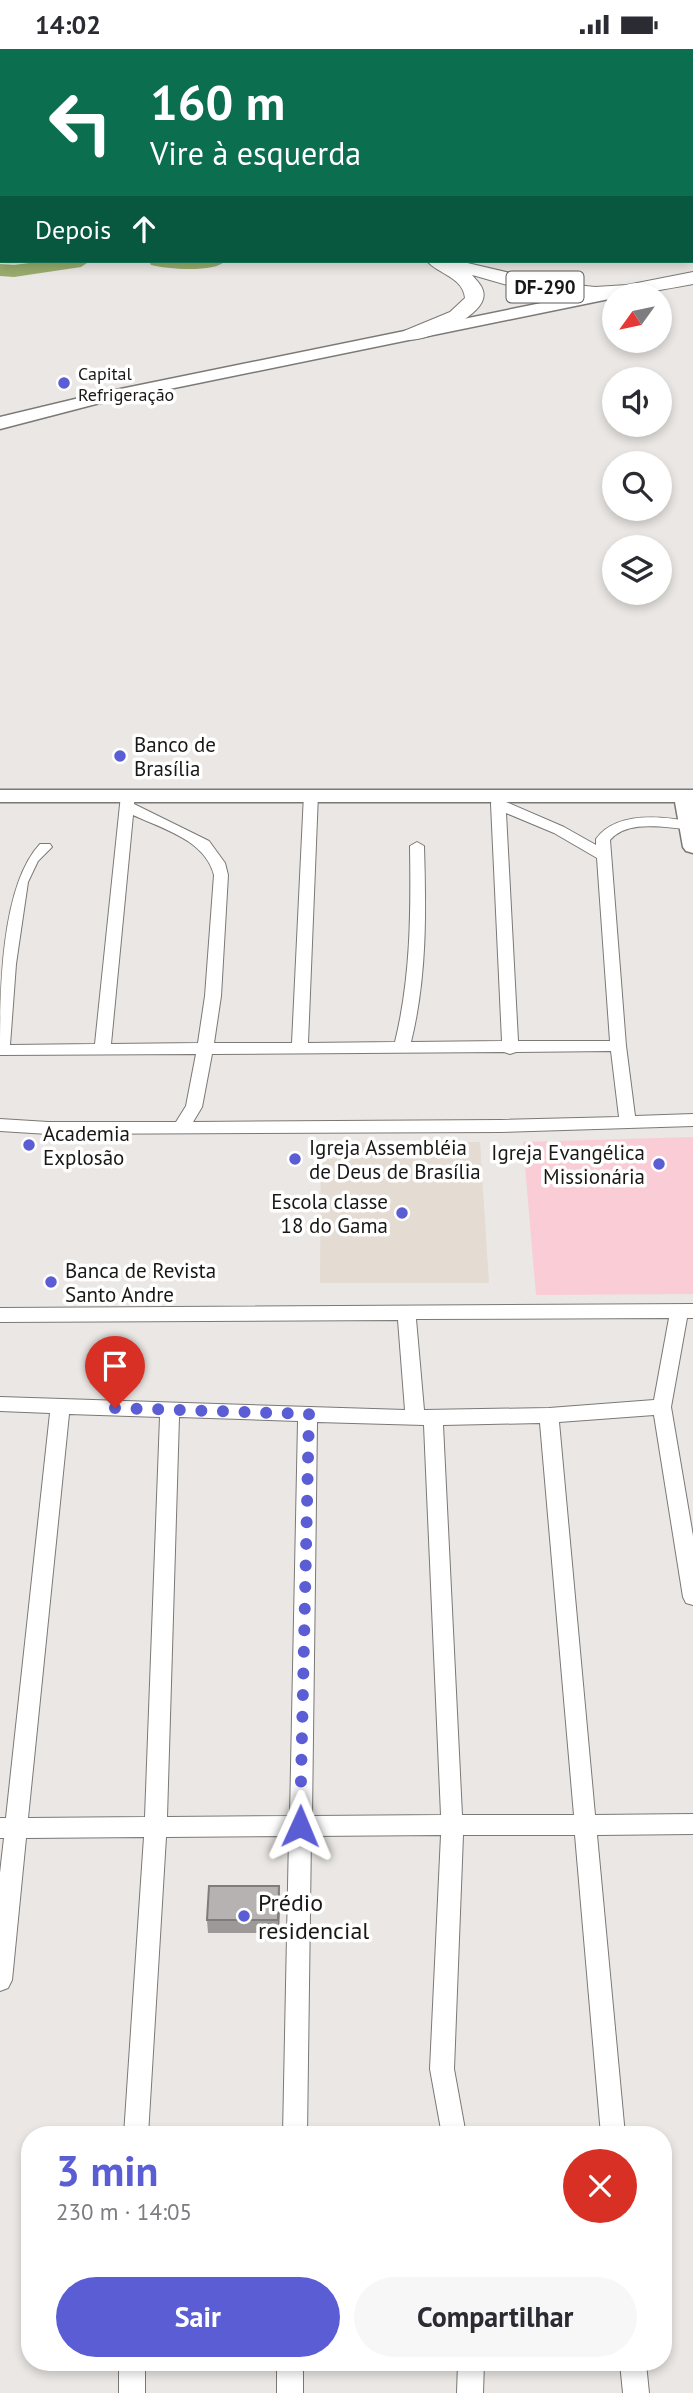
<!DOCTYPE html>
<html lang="pt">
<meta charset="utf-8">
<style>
:root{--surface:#fff;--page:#f7f7f7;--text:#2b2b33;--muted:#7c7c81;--accent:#5b5dd5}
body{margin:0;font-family:"PT Sans",sans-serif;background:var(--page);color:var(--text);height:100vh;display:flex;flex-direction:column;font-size:26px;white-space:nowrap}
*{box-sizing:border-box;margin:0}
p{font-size:23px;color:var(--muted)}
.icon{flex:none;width:38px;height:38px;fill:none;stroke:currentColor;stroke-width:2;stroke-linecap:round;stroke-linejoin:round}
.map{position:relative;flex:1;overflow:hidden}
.drawer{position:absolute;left:21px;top:2077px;width:651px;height:245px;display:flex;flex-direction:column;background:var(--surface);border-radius:28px;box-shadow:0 4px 10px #0003}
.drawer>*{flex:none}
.top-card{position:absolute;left:0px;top:0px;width:693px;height:214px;box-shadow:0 4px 10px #0003;background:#0b6e4f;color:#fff;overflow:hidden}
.needle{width:46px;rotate:237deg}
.buttons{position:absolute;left:602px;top:234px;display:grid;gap:14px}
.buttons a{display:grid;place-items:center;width:70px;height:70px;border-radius:50%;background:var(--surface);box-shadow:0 4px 10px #0003;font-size:35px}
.pin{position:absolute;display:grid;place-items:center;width:60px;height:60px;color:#fff;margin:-72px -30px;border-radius:50% 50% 50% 0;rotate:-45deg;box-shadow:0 0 7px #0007}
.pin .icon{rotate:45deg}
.me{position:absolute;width:77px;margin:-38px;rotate:1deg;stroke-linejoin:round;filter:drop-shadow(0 0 5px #0008)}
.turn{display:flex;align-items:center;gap:24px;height:147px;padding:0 35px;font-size:32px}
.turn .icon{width:91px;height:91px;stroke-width:2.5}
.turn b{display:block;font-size:49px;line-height:60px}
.then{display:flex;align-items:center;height:66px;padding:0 35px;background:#0003;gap:14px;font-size:26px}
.round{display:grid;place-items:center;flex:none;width:74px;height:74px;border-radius:37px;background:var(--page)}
.head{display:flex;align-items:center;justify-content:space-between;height:119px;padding:0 35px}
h1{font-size:42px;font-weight:700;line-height:52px;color:var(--accent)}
.cta{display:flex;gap:14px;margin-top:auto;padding:14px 35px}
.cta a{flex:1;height:80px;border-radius:42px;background:var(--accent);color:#fff;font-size:28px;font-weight:700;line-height:80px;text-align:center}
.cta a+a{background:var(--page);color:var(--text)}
.status{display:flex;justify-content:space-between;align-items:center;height:49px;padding:0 35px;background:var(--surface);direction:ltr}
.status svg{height:19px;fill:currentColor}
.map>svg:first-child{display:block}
</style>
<div class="status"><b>14:02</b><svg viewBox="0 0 49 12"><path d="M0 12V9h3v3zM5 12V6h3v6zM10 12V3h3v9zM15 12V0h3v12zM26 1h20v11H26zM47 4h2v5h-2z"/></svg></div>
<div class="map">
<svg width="693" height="2344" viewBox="0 0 693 2344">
<rect width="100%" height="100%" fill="#eae7e4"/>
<path fill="#e4dbd3" d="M480,1093L489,1234H320L321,1094Z"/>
<path fill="#faccd5" d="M0,0H693V190L691,2H2V96Z
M693,1088V1245L536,1246L523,1093Z"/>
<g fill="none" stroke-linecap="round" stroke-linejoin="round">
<path fill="#99ad6e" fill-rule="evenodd" d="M691,97H693V107H691Z
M45,212H90L81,218L14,228L0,227V215L14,216Z
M149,212H225C215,224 167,220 151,216Z"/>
<defs>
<path id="street" d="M311,741L318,745L308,994L395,993C411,928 411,863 410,797L417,793L424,797C426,863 427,928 411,993L502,992L491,755L493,742H503L506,753L564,778L596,796V790C616,762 662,767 693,773V779L689,780C665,779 628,770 610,791L626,997L635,1067L693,1065V1077L500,1083L48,1085L0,1082V1070L48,1073H176L186,1057L196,1005L0,1006C0,946 0,838 40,795H50L52,798L38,812L28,833L16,915L10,996L95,995L121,746L128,742L135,746L134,755L209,792L225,814L228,826L221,947L214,994H292L304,745ZM506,764L554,784L597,809L610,992H518ZM133,766C163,780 205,791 214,826L205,947L198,994L111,995ZM611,1002L619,1068L500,1071L193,1073L202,1058L212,1005L504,1003L510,1005L516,1003Z
M693,1255V1269H687L671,1358L693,1487V1556L686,1554L683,1548L654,1366L559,1373L595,1766L693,1765V1785L597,1786L625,2086H601L575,1786H463L454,2020L466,2086H442L430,2020L441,1786L311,1787L307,2086H283L289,1787L166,1788L148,2086H124L144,1788L26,1789L12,1931L8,1939L0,1942V1824L4,1789H0V1769H6L50,1364L0,1362V1348L405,1361L398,1271L0,1273V1259ZM669,1269L654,1351L549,1359L424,1361L416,1270ZM69,1365L160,1368L145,1768L28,1769ZM179,1368L298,1372L290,1767L167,1768ZM317,1373L424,1376L441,1766L312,1767ZM540,1374L574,1766H462L443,1376Z
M119,2314H145V2344H119Z
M277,2314H303V2344H277Z
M458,2314H484L483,2344H457Z
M620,2314H646L649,2344H623Z"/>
<path id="secondary" d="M0,741H693V804L686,802L683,798L675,753H0Z"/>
<path id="primary" d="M620,238L626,239L628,243L626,247H614V249L96,355L0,380V368L96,345Z"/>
<path id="highway" d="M0,103H2V113H0Z
M691,200H693V212L691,211Z
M427,212H459L549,233L595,238L627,236L693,223V235C665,240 635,246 610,249C565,255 515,238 472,226C478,233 486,240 483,250C478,270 422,295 404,290L401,286L404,282L450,263L465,249C463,228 438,225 427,212Z"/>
</defs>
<use href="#street" stroke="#7b7976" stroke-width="2"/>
<use href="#secondary" stroke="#7b7976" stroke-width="3"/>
<use href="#primary" stroke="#7b7976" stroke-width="3"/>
<use href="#highway" stroke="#7b7976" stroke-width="2"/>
<use href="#street" fill="#fff" fill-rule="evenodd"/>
<use href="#secondary" fill="#fff" fill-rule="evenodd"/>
<use href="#primary" fill="#fff" fill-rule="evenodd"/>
<use href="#highway" fill="#fff" fill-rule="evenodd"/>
</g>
<path fill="#9d9998" d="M280,1850L279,1884H208L207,1871Z"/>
<path fill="#7f7d7c" d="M279,1837L280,1850L279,1884L278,1871Z"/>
<path fill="#b6b2b1" stroke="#7f7d7c" stroke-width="2" d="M209,1837H279L278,1871H207Z"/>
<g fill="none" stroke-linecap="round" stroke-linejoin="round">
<path stroke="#5b5dd5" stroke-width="12" stroke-dasharray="0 21.6" d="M115,1359L309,1365L300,1777"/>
</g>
<g fill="#5b5dd5" stroke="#fff" stroke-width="2.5">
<circle cx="64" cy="334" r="7"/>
<circle cx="120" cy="707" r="7"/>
<circle cx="29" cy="1096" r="7"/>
<circle cx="295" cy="1110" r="7"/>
<circle cx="659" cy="1115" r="7"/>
<circle cx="402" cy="1164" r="7"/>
<circle cx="51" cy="1233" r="7"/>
<circle cx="244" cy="1867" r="7"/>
</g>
<g text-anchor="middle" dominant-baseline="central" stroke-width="7" stroke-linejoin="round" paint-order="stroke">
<g font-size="18" fill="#191817" stroke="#fff" text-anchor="start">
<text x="78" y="324">Capital<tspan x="78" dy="21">Refrigeração</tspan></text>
</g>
<rect fill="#fff" stroke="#5e5d5d" stroke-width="2" x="506.5" y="222.5" width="77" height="31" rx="5"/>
<g font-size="19" font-weight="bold" fill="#191817">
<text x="545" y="238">DF-290</text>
</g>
<g font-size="21" fill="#191817" stroke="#fff" text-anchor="start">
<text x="134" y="695">Banco de<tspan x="134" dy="24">Brasília</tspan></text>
<text x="43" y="1084">Academia<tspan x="43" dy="24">Explosão</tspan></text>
<text x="309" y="1098">Igreja Assembléia<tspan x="309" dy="24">de Deus de Brasília</tspan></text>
<text x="645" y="1103" text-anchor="end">Igreja Evangélica<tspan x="645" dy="24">Missionária</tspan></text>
<text x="388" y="1152" text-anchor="end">Escola classe<tspan x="388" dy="24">18 do Gama</tspan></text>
<text x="65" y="1221">Banca de Revista<tspan x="65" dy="24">Santo Andre</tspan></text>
</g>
<g font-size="24" fill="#191817" stroke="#fff" text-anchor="start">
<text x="258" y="1853">Prédio<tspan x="258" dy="28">residencial</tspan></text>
</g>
</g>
</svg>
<div class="buttons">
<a><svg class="needle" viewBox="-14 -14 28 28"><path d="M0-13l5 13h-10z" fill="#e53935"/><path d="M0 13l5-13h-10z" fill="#7c7c81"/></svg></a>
<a><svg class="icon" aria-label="sound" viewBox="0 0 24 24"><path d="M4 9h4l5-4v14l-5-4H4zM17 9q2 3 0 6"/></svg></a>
<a><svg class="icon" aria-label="search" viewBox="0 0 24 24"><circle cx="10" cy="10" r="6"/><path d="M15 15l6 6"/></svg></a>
<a><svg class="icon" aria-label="layers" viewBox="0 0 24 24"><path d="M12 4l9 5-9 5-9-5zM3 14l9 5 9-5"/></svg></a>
</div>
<div class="pin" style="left:115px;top:1359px;background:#d93025"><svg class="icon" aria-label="arrive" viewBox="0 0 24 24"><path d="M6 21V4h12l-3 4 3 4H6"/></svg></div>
<svg class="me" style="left:300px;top:1777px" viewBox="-20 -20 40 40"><path d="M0-17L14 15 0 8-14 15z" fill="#5b5dd5" stroke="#fff" stroke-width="4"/></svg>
<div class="top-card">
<div class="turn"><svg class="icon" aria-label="left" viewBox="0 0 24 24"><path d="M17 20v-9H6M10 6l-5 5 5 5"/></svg><div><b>160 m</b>Vire à esquerda</div></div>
<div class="then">Depois<svg class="icon" aria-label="ahead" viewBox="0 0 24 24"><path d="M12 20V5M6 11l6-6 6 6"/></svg></div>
</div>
<section class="drawer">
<div class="head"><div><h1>3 min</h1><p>230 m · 14:05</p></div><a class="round" style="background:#d93025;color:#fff"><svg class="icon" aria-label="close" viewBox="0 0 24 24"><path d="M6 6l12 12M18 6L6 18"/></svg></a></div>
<div class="cta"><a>Sair</a><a>Compartilhar</a></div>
</section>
</div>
